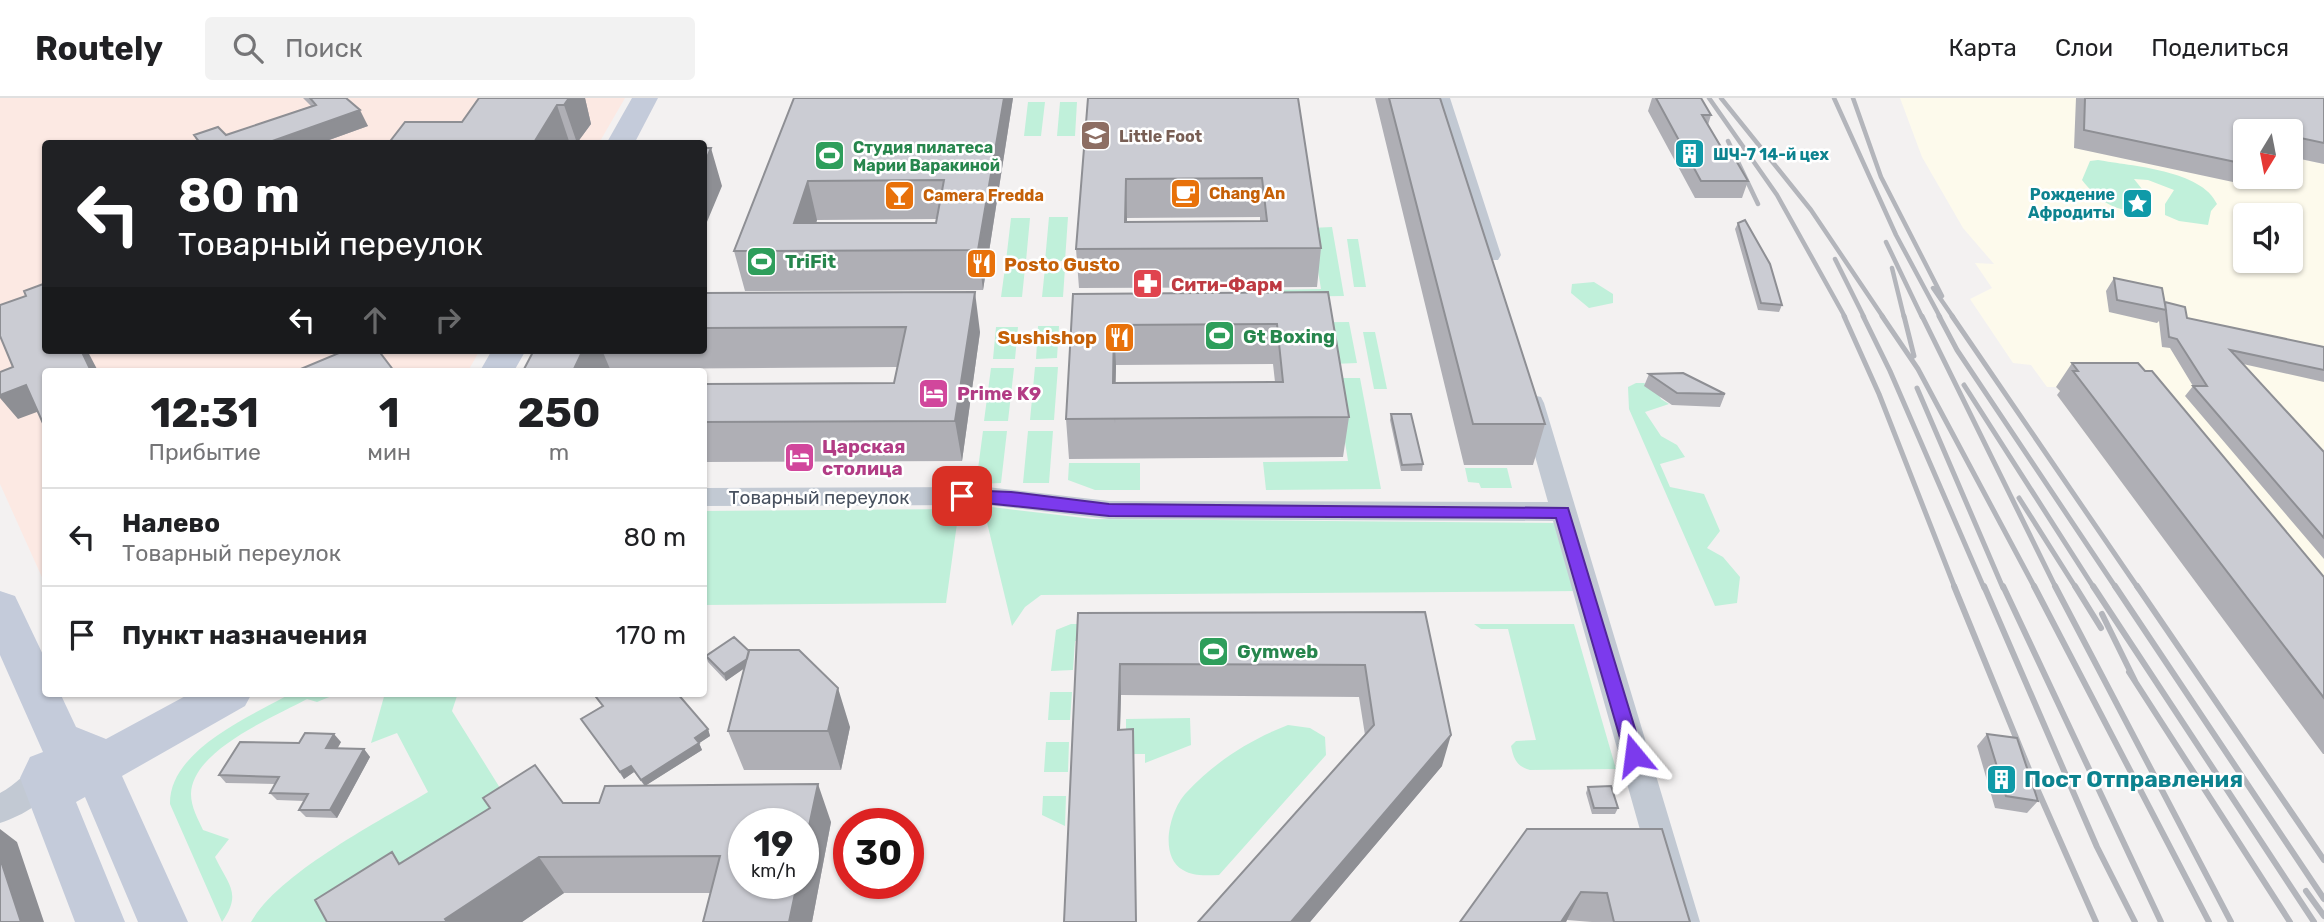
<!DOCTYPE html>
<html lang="ru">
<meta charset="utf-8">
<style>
:root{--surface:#fff;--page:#f2f2f2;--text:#202124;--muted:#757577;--line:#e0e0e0}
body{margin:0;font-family:Rubik,sans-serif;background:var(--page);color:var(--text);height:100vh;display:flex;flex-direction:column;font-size:26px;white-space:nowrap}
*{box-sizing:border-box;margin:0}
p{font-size:23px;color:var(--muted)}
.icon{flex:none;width:38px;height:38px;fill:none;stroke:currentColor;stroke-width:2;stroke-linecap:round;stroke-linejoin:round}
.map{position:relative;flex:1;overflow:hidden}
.panel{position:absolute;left:42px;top:270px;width:665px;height:329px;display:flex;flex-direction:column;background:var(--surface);border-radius:7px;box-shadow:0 2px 5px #0004}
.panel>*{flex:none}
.banner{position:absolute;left:42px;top:42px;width:665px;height:214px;border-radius:7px;box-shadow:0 2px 5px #0004;background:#202124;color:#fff;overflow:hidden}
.needle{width:46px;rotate:190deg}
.tools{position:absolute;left:2233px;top:21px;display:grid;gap:14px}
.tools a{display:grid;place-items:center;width:70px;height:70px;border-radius:7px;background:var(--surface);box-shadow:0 2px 5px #0004;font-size:35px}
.speed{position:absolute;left:728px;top:710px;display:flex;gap:14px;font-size:35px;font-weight:700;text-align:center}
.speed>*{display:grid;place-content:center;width:91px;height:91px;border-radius:50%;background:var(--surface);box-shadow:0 2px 5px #0004;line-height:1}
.speed small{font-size:18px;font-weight:400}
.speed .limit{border:10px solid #d22;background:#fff;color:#111}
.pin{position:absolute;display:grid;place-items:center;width:60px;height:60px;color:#fff;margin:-30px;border-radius:14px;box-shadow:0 4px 10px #0006}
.me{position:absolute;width:77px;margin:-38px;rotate:344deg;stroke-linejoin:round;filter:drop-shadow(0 0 5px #0008)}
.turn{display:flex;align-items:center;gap:24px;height:147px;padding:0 21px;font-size:32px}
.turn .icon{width:91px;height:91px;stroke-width:2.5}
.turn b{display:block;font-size:49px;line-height:60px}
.lanes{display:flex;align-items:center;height:66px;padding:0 21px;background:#0003;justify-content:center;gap:35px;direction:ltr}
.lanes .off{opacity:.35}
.eta{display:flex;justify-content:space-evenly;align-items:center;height:119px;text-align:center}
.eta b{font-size:42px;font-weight:700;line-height:49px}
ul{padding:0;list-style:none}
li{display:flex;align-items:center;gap:21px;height:98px;padding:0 21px;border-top:2px solid var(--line)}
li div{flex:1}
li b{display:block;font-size:26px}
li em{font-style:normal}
header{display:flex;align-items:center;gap:42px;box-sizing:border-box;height:98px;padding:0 35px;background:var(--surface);border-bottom:2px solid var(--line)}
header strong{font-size:33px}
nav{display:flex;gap:38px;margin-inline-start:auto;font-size:24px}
.search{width:490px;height:63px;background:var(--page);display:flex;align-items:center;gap:18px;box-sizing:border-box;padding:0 24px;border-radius:7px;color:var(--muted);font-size:26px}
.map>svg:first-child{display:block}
</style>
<header>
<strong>Routely</strong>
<div class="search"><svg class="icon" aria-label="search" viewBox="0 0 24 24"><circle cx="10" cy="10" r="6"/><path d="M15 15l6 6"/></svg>Поиск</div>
<nav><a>Карта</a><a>Слои</a><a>Поделиться</a></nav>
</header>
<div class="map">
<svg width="2324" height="824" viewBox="0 0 2324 824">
<rect width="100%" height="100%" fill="#f3f1f1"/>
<path fill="#fdfaec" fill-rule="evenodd" d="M1900,0H2117L2245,79H2291V59L2324,66V657L2057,297H2062L2056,289H2047L2031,267L2013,265L1970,201L1992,190L1975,165L1994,166L1963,130L1922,59ZM2245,117H2291V163H2245Z"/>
<path fill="#fce9e3" d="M0,0H625L599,45L46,46V252H480L468,273H46L45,486L0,386Z"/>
<path fill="#c0f0da" d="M1028,4H1045L1041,38H1024Z
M1060,4H1077L1075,38H1057Z
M2098,62C2131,68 2202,72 2217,106L2211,113L2208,127L2179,123L2165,117V106L2174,92L2148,82L2134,81L2142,91L2138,100L2140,112C2114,115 2097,101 2082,82L2090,63Z
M1049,119H1068L1065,163H1045Z
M1011,120H1030L1026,163H1006Z
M1332,129L1344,198L1268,199V192L1321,191L1311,130Z
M1347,141H1358L1366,189H1354Z
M1005,170H1025L1022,199H1001Z
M1045,170H1065L1063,199H1042Z
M1594,184L1613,196V205L1589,210L1571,195L1572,186Z
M1349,224L1357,265L1333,266L1252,225Z
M1038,228H1059L1057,260L1036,261Z
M996,229H1018L1015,261H993Z
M1363,234H1375L1387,291H1374Z
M1035,269H1058L1054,322H1030Z
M991,270H1014L1008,323H984Z
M1335,280H1360L1381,391L1266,392L1263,364L1348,363Z
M1636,285H1644L1657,292L1661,301L1669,306L1645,314L1661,338L1677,347L1685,359L1660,366L1670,389L1704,396L1720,433L1707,450L1723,459L1740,479L1737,505L1715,508L1629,311L1628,289Z
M983,333H1007L1001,385L976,386Z
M1028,333H1053L1049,385H1023Z
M1069,365H1140V392H1095L1068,382Z
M1465,370H1507L1512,390H1481L1479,385L1468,384Z
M983,408L1093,421L1559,425L1579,493L1041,497L1025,509L1012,528Z
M959,411L946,505L704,507V413Z
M1071,526H1130V543H1075L1073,572L1051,573L1056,532Z
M1474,526H1574L1616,671L1530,672C1516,668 1514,661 1511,648L1516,643L1536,642L1508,531H1481Z
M1050,594H1072L1070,622H1048Z
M292,595H339L317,604L307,601C274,619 192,652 191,696C191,709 198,721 203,732L229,741L215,759C229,788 242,795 222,824L170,706C169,652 251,618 292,595Z
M385,595H458L452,613L520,722L361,824H251C279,775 378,724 428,694L397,635L371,645Z
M1190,620L1191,647L1145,665V656H1126V621Z
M1288,627L1310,630L1325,639L1326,657L1219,777C1207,777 1194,779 1183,772C1158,758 1170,712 1186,695C1215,664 1249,642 1288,627Z
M1046,644H1069L1068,674H1044Z
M1043,698H1066L1065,728L1042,717Z"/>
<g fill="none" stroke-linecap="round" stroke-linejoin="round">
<path fill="#c2c9d3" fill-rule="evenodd" d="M1432,0H1450L1501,157L1498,162H1482L1479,157Z
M1532,297L1541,299L1544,305L1700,824H1666L1553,423L1109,421L987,407L704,408V390L987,389L1109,403L1548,404L1520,305L1523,299Z
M43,666L54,670L59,680C48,703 24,717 0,725V695C16,687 26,672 43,666Z"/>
<path fill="#c4cbda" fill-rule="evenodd" d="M632,0H658L634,46H606Z
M492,252H526L514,273H480Z
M0,493L15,498L46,563V595H60L76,629L106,641L191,595H252L245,608L122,678L188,824H138L85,699L76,704L125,824H75L20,680L30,659L43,654L0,557Z"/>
<path stroke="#b3b5bb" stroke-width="4.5" d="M1709,0L1777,97L1845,219
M1721,0L1811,112L1883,219
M1834,0L1896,137L1940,219
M1853,0L1881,79L1942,198
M1728,43L1758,106
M1886,144L1922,219
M1835,161L1864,219
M1892,170L1904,219
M1933,190L1953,219"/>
<path stroke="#b3b5bb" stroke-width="5" d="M1844,218L1879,296L1955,490
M1863,218L1890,273L1984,490
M1882,218L1918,271L2035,490
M1904,218L1914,258
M1922,218L2056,490
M1939,218L1957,252L2116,490
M1952,218L2138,490
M1964,287L2094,490
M1917,290L2003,490
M2019,400L2076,490"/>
<path stroke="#b3b5bb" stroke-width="6" d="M1954,488L2035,686L2096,824
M1984,488L2097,749L2135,824
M2003,488L2161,824
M2034,488L2209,824
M2055,488L2231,824
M2075,488L2101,530
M2093,488L2314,824
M2115,488L2324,801
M2137,488L2324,762
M2102,516L2135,583
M2129,574L2290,824
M2306,793L2324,818"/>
</g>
<path fill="#afafb5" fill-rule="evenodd" d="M303,0H346L368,28L318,46H198L194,37H226L311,8Z
M585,0L591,26L577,45H571L462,24Z
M794,0H1013L983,192L745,193L734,153ZM936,121V125H816L817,122Z
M1088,0H1298L1321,150L1317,189L1079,190L1076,151ZM1260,119V123L1127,124V120Z
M1375,0H1440L1545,326L1533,367H1464Z
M1652,0H1701L1711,17L1708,27L1727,59L1748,83L1742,100H1695L1648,13Z
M2076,0H2324V66L2291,59V33H2245V79H2269L2261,90L2074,50Z
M1738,125L1782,207L1779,214L1758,212L1735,131Z
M2114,180L2165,204L2187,220L2324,249V284L2243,266L2324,354V461L2185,298L2193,288L2170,250L2162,249L2159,223L2157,225L2109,214L2106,193Z
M1328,194L1349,319L1343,359L1069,361L1066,321L1073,196ZM1273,266L1275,284L1115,285L1116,267Z
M704,195L980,234L962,363L704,364V286L894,285L897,269L610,271L534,252H704Z
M2072,265L2324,479V656H2323L2057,297L2060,293L2056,289Z
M1649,276L1725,296L1720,309L1672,307L1644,288Z
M1391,316L1423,366L1422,373H1401L1390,322Z
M1425,514L1442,668L1310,824H1198L1365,637L1359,599L1121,597L1120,632L1136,824L1078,515Z
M749,553L850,629L841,672H744L728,633L744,570L726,583L708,564L706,558Z
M592,595H677L708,631L710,638L699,645L702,652L646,687L831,724L812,824H703L710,795H564L522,824H327L402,765L563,705H599L644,687L634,674L624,681L581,621L602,608Z
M1987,636L2038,703L2027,715L1995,710L1977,648Z
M341,644L337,651H364L370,659L337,720L306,719L299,712L304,703L277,702L270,695L275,686L226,685L219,677L299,645Z
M1588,689L1618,710L1615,716H1592L1586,695Z
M1527,731L1690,824H1592L1567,822L1566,824H1460Z"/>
<path fill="#8e8f94" d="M569,0H585L591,26L577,45L564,7Z
M1004,0H1013L983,192L978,152Z
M557,7L570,46H533Z
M360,12L368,28L318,46H264Z
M711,50L722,88L704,131V67Z
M1126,81L1127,120L1126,151L1125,124Z
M808,83L817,122L807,153L794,125Z
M975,194L980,234L962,363L955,323Z
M1114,227L1116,267L1115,325L1113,285Z
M81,252H87L98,273H91Z
M583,252H602L610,271L609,273H573Z
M26,287L45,311L18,321L0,300V297Z
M752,557L755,563L726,583L724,576Z
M1120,566L1121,597L1119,663L1118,632Z
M838,590L850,629L841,672L828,633Z
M708,631L710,638L698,646L695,640Z
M334,636L341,644L333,658L326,650Z
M1451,637L1442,668L1310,824H1291Z
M699,645L702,652L645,688L641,682Z
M364,651L370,659L337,720L330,712Z
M631,668L634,674L624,681L620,674Z
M818,686L831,724L812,824H789L797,786H803V756Z
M0,731L17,744L44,824H21L0,760Z
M539,759L564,795L522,824H447L445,821Z
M1581,794L1566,824H1561Z"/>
<path fill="#cbccd3" stroke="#8e8f94" stroke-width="2" fill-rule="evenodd" d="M310,0H346L360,12L264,46H201L194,37L218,29L226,37L316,7Z
M479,0H569L564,7H557L533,46H388L405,24H462Z
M794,0H1004L978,152L734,153ZM944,82L936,125H794L808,83Z
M1088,0H1298L1321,150L1076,151ZM1262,80L1267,123L1125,124L1126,81Z
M1389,0H1440L1545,326H1473Z
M1656,0H1701L1711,17H1702L1727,59H1734L1748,83H1701Z
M2085,0H2324V45L2291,38V33H2245V66L2084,32Z
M704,50H711L704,67Z
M1745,122L1770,166L1782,207L1761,205L1738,125Z
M2114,180L2162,190L2166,212L2117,202Z
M46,185V252H81L91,273H46V332L26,287L0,297V274L13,269L0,238V207L26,198L24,193Z
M975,194L955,323L704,324V286L894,285L906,229L704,230V195Z
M1328,194L1349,319L1066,321L1073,196ZM1277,226L1283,284L1113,285L1114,227Z
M2165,204L2185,209L2187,220L2324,249V272L2230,252L2324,354V440L2193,288H2207L2177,241L2169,239Z
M343,252H378L394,273H296L344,253Z
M534,252H583L573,273H523Z
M2072,265H2138L2145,273H2152L2324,479V600L2073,273H2078Z
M1683,275L1725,296L1677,295L1649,276Z
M1391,316H1411L1423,366L1402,367Z
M1425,514L1451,637L1291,824H1198L1374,627L1365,567L1120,566L1118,632L1133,631L1136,824H1064L1078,515Z
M734,539L749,553L747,561L724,576L706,558Z
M749,552H799L838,590L828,633H728Z
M593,595H677L708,631L695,640L699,645L641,682L631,668L620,674L581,621L603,608Z
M305,635L334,636L326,650L364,651L330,712H299L308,696L270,695L279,679L219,677L240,644L299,645Z
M1987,636L2017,640L2038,703L2006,698Z
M535,667L563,705H599L605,688L818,686L803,756V726H744V786H797L789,824H703L720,758L539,759L445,821L447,824H327L315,802L392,754L399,766L490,710L483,700Z
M1611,688L1618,710H1594L1588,689Z
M1527,731H1662L1690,824H1614L1607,795L1581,794L1561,824H1460Z
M0,760L21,824H0Z"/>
<path fill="#7c3aed" stroke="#51269a" stroke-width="2" d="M962,392L1011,394L1109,406L1568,410L1643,657L1641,662L1634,665L1627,662L1625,657L1556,420L1109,418L956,402L954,398Z"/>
<defs>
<symbol id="school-square" viewBox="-11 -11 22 22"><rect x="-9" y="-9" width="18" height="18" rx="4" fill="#8d6e63" stroke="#fff"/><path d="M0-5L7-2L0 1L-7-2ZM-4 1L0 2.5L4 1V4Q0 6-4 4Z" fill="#fff"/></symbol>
<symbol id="building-square" viewBox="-11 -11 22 22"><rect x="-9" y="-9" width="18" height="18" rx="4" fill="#0f9aa8" stroke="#fff"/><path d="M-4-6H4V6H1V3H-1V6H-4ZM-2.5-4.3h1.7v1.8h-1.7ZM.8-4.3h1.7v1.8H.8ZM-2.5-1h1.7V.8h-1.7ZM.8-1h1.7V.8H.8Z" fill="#fff"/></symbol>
<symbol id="stadium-square" viewBox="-11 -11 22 22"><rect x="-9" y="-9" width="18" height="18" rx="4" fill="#2e9e5b" stroke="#fff"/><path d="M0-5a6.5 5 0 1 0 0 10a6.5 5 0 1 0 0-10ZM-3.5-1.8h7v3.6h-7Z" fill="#fff"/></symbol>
<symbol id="cafe-square" viewBox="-11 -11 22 22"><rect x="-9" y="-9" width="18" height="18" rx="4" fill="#e8710a" stroke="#fff"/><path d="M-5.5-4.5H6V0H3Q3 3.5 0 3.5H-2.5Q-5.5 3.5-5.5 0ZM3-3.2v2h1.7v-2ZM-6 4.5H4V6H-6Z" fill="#fff"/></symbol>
<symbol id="bar-square" viewBox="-11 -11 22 22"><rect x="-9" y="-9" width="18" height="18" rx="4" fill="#e8710a" stroke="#fff"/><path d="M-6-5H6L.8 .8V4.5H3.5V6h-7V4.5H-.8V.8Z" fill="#fff"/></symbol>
<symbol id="sight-square" viewBox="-11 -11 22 22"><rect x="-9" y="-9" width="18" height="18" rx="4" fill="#0f9aa8" stroke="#fff"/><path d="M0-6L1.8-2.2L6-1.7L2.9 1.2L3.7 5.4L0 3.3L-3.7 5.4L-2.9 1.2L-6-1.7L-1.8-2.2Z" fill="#fff"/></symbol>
<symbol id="restaurant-square" viewBox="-11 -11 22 22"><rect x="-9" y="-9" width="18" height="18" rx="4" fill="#e8710a" stroke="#fff"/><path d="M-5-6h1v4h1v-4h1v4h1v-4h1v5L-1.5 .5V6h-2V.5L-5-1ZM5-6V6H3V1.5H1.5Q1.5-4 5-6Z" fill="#fff"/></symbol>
<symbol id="pharmacy-square" viewBox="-11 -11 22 22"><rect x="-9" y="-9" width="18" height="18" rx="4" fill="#e0444e" stroke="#fff"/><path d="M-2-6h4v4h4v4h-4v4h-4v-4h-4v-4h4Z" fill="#fff"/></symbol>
<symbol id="hotel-square" viewBox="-11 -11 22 22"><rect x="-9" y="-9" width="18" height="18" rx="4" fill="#d1479c" stroke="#fff"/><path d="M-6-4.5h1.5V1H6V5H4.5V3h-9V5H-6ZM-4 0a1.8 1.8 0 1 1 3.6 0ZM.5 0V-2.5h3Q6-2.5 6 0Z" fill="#fff"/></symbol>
</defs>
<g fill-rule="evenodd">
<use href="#school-square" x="1078" y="20" width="35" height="35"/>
<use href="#building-square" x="1672" y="38" width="35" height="35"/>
<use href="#stadium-square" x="812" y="40" width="35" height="35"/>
<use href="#cafe-square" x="1168" y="78" width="35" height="35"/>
<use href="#bar-square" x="882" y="80" width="35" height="35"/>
<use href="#sight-square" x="2120" y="88" width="35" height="35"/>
<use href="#stadium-square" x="744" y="146" width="35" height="35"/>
<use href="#restaurant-square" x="964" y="148" width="35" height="35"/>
<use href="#pharmacy-square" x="1130" y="168" width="35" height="35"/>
<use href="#stadium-square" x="1202" y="220" width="35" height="35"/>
<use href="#restaurant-square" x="1102" y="222" width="35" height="35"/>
<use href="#hotel-square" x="916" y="278" width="35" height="35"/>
<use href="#hotel-square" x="782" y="342" width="35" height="35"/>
<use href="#stadium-square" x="1196" y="536" width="35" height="35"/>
<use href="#building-square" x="1984" y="664" width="35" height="35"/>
</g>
<g text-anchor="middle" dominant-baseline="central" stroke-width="5" stroke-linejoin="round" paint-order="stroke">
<g font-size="16" font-weight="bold" fill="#785e54" stroke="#fff" text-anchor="start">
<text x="1119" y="38">Little Foot</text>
</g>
<g font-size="16" font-weight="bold" fill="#27864d" stroke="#fff" text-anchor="start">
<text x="853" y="49">Студия пилатеса<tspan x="853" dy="18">Марии Варакиной</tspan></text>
</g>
<g font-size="16" font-weight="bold" fill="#0d838f" stroke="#fff" text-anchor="start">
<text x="1713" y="56">ШЧ-7 14-й цех</text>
<text x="2115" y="96" text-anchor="end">Рождение<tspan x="2115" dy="18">Афродиты</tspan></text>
</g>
<g font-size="16" font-weight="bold" fill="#c56008" stroke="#fff" text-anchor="start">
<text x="1209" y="95">Chang An</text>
<text x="923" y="97">Camera Fredda</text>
</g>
<g font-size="19" font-weight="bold" fill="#27864d" stroke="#fff" text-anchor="start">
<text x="785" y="163">TriFit</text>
<text x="1243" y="238">Gt Boxing</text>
<text x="1237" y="553">Gymweb</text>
</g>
<g font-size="19" font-weight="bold" fill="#c56008" stroke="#fff" text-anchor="start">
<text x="1004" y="166">Posto Gusto</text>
<text x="1097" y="239" text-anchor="end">Sushishop</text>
</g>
<g font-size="19" font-weight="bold" fill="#be3a42" stroke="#fff" text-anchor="start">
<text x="1171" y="186">Сити-Фарм</text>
</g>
<g font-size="19" font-weight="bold" fill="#b23c85" stroke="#fff" text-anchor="start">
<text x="957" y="295">Prime K9</text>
<text x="822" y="348">Царская<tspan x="822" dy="22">столица</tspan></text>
</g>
<g font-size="19" fill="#48515f" stroke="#fff">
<text x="819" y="399">Товарный переулок</text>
</g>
<g font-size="23" font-weight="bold" fill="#0d838f" stroke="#fff" text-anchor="start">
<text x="2024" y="681">Пост Отправления</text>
</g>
</g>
</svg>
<div class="tools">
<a><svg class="needle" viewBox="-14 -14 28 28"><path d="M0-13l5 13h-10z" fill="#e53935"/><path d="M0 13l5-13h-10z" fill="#757577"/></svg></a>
<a><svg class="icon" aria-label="sound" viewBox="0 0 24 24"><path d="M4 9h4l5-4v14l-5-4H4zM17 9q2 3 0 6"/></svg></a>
</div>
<div class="speed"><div>19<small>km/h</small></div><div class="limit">30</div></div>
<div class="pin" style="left:962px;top:398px;background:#d93025"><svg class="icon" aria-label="arrive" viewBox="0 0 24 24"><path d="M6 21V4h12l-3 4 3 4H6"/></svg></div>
<svg class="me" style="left:1634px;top:657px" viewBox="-20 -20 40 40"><path d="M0-17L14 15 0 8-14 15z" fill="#7c3aed" stroke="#fff" stroke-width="4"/></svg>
<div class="banner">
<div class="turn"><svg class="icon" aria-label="left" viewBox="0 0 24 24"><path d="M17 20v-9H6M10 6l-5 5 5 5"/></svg><div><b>80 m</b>Товарный переулок</div></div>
<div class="lanes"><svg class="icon" aria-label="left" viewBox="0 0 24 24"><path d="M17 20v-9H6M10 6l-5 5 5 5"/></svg><svg class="icon off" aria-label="ahead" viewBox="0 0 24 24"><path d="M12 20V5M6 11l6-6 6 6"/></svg><svg class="icon off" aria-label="right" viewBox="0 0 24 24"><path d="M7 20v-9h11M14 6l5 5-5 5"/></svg></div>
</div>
<section class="panel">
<div class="eta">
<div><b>12:31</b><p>Прибытие</p></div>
<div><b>1</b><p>мин</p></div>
<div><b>250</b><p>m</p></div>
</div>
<ul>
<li><svg class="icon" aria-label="left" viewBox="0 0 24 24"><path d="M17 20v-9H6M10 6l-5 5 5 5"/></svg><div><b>Налево</b><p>Товарный переулок</p></div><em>80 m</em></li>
<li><svg class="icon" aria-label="arrive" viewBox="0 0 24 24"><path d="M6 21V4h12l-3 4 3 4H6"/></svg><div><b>Пункт назначения</b></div><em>170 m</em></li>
</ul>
</section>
</div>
